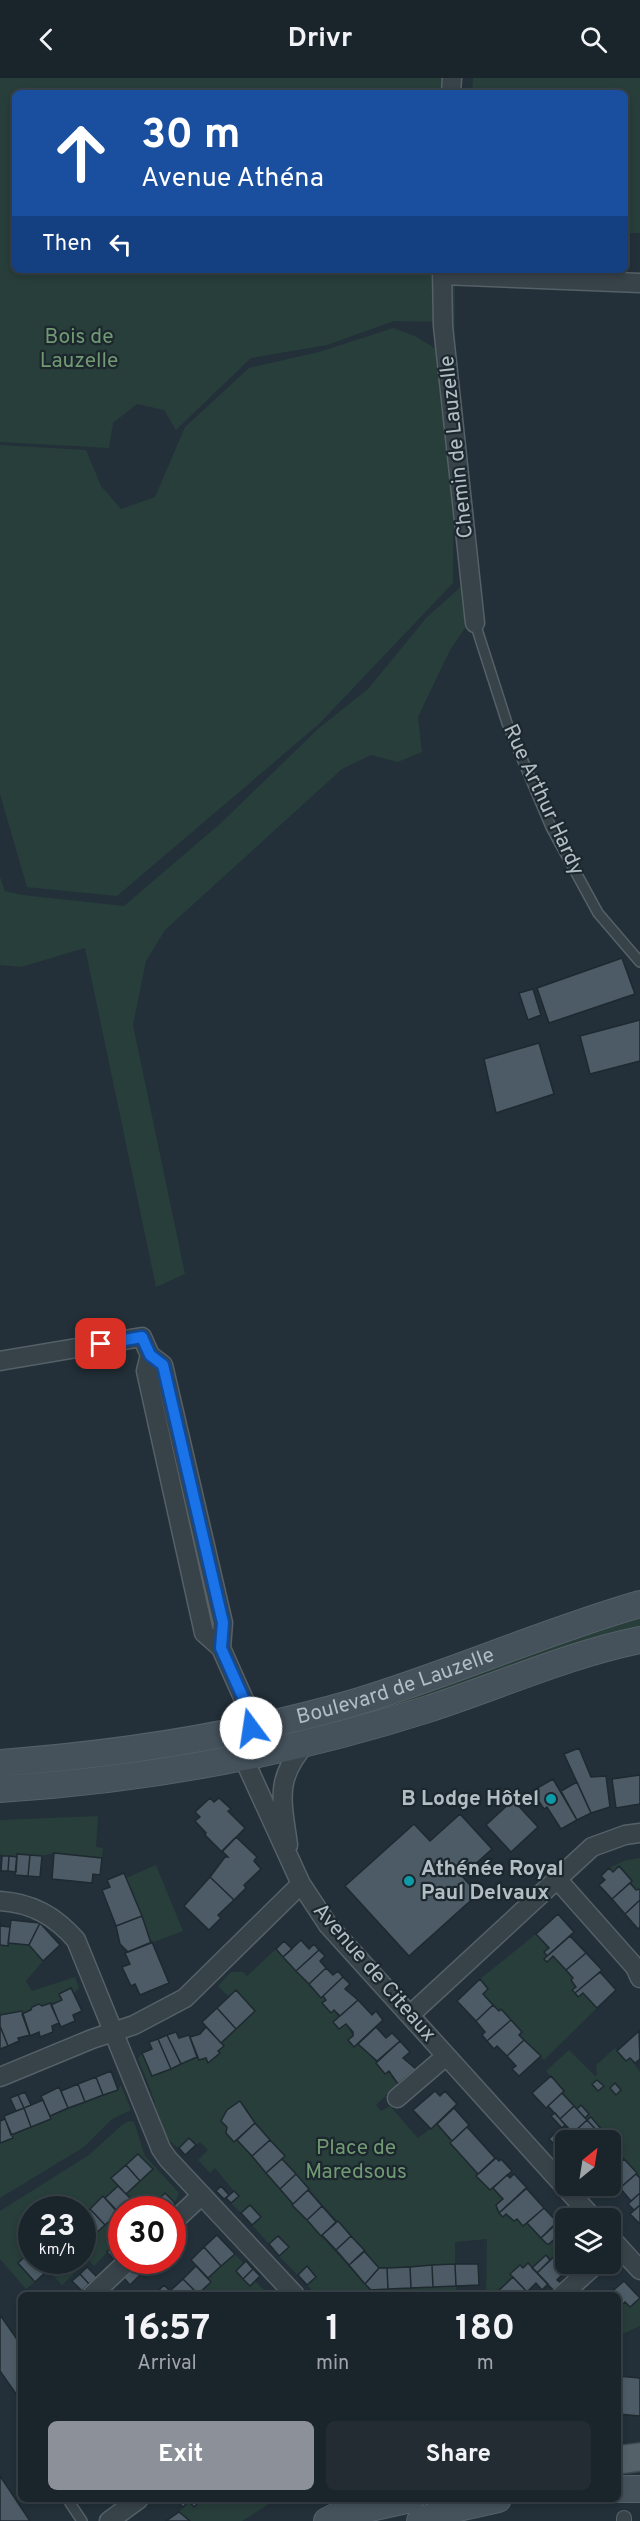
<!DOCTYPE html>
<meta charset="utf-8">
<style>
:root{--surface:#1a242b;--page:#232c33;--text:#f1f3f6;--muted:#9fa4a9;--line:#384147;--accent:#8c9099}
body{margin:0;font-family:Overpass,sans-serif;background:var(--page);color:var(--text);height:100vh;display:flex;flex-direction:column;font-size:22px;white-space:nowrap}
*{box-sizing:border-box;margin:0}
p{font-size:20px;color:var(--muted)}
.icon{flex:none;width:33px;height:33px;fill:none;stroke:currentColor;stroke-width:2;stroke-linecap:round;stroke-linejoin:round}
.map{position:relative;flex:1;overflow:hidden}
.sheet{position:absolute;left:18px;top:2214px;width:603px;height:210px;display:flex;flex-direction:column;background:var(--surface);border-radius:9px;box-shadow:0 3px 9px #0003,0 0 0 2px var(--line)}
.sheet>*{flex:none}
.hud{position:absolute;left:12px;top:12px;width:616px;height:183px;border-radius:9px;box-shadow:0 3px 9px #0003,0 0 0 2px var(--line);background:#1a4fa0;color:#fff;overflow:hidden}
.needle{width:39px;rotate:30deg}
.controls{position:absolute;left:555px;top:2052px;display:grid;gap:12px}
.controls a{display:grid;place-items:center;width:66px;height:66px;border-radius:9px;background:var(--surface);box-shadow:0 3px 9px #0003,0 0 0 2px var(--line);font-size:30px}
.speed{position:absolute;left:18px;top:2118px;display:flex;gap:12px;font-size:30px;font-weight:700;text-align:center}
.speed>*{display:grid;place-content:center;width:78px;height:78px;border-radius:50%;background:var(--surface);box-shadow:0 3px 9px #0003,0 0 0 2px var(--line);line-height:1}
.speed small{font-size:15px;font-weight:400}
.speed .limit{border:9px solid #d22;background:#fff;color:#111}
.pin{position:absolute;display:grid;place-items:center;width:51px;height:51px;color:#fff;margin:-26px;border-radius:12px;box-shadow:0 3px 9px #0006}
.me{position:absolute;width:66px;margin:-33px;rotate:346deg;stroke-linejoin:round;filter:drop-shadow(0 0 4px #0008)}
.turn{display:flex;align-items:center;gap:21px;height:126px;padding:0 30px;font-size:27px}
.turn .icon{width:78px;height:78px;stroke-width:2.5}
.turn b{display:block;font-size:42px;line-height:51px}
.then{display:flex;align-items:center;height:57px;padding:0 30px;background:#0003;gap:12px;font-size:22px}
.eta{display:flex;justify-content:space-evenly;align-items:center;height:102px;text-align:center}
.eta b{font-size:36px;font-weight:700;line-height:42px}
.button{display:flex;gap:12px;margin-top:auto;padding:12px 30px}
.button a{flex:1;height:69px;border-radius:9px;background:var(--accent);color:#fff;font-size:24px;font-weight:700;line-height:69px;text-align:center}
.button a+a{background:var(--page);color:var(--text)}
header{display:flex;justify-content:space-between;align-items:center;height:78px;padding:0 30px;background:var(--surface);font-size:27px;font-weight:700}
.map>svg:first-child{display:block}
</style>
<header><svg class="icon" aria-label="back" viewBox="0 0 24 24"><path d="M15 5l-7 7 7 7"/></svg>Drivr<svg class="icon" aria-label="search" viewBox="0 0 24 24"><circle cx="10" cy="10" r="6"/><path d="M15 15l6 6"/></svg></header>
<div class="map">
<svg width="640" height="2443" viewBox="0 0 640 2443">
<rect width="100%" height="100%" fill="#233039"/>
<path fill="#283e3b" d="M0,0H446V15H15V192H438L442,244L394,243L327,267L251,280L176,352L164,332L137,326L113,345L109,370L0,364Z
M473,0H640V155H626V15H472Z
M448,192H455L453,505L319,646L117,818L27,809L0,716V367L86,372L101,408L121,431L155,419L185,349L249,290L319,274L393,250L415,258L444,276Z
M464,506L472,540L450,572L418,639L422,674L398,684L371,677L342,691L165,852L146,883L133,947L185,1196L156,1209L85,870L21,889L0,887V799L5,813L23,817L124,828L221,745L319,650L368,611L427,539Z
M640,1536V1552L405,1630L314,1651L365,1635Z
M98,1738L96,1769L103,1770L102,1780L54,1775L42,1778L17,1776V1779L2,1778L0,1775V1742Z
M640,1780V1811L636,1812L630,1805L632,1802L620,1788L613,1794L609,1790L626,1782Z
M156,1787L183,1853L151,1865L126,1800Z
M536,1856L549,1870L544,1874L547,1878L544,1881L547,1884L553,1878L573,1900L571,1902L576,1909L572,1912L578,1919L583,1915L597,1930L544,1982L519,1957L522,1954L501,1932L499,1933L483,1916L488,1910L480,1901Z
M8,1865L29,1867L43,1883L26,1903L32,1913L75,1899L79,1910L73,1916L71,1911L59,1915L62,1922L42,1928L39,1926L22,1936L21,1933L0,1937V1867Z
M276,1871L321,1919L323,1918L326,1922L322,1925L331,1935L334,1932L343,1946H346L353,1958L349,1962L354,1969L358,1966L363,1971H366L385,1996L389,1993L392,1996L391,1998L398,2006L376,2027L381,2033L390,2028L418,2060L437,2046L478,2096L477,2098L490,2112L493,2110L503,2121L497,2127L499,2129L496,2131L503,2138L506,2136L514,2143L517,2141L523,2148L527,2145L547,2166H550L565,2151V2178L560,2173L550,2182L546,2178L532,2190L528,2185L523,2190L520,2187L510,2196L513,2199L494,2217H486L487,2161L455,2164V2186L379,2190L282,2081L284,2078L248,2037V2032L239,2023L231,2031L226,2055L234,2064L237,2062L293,2127L370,2212L456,2208L457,2217H339L336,2214L332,2217H316L307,2207L316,2199L307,2189L298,2197L279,2178L289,2169L279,2158L269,2166L252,2147L261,2139L251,2127L241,2135L231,2125L238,2118L215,2090L210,2095L198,2082L208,2072L200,2064L196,2067L189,2060L179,2070C161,2060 160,2044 155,2026C151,2010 144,1996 138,1981L142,1975L152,1998L197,1979L199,1982L206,1980L208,1984L220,1975L218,1973L223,1968L221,1965L255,1933L236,1913L229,1919L218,1908L231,1894H243L247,1898Z
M615,1970L626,1983L630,1980L640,1994V2100L612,2068L615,2065L591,2039L587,2042L585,2040L589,2036L581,2028L577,2031L562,2015L564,2013L546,1993L569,1972L595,1998L597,1997L596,1987Z
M121,2007L131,2032L112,2041L84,2069L0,2120V2065L12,2060L11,2057L50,2041V2038L118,2012Z
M129,2043L134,2044L145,2078L179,2115L175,2125L165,2115L148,2131H130L126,2116L153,2091L138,2076L112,2100L118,2108L83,2139L82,2132H32L31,2166L27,2170L31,2173L18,2185L35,2204L26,2211L0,2181V2133L89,2077L122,2047Z
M118,2135L121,2138V2160L94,2188L88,2182L62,2207L45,2189L52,2183L82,2182L83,2168Z
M235,2176L244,2186L236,2193L250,2208L255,2203L264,2212L259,2217H197L211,2204L208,2200Z
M640,2220V2248L618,2258V2231L625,2224L630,2229Z
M202,2421H277L242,2443H190L179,2434L189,2423L194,2428Z"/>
<path fill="#4c5b65" stroke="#1e2930" stroke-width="1.5" d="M622,880L635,916L549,945L537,910Z
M533,911L541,937L528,942L519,915Z
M640,942V983L590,996L580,958Z
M539,965L554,1016L496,1035L484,981Z
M579,1670L591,1699L606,1698L610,1729L591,1735L564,1676Z
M640,1697V1726L616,1730L612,1701Z
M553,1701L577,1742L561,1751L547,1729L544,1731L532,1713Z
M577,1704L591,1735L577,1742L561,1713Z
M210,1720L214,1724L219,1720L231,1731L228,1733L245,1750L222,1774L205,1757L206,1755L195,1743L200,1739L195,1734Z
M513,1722L538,1749L511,1774L486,1747Z
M460,1736L492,1771L462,1798L478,1816L409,1878L345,1808L414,1746L430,1763Z
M236,1759L257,1779L254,1783L261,1791L244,1807L246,1810L234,1822L210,1799L225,1779H228L222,1773Z
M54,1775L102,1780L100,1797L93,1796L92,1805L52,1801Z
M17,1776L30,1777L28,1798L15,1797Z
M30,1777L42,1778L40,1799L28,1798Z
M2,1778H9L8,1793H1Z
M9,1778L17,1779L16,1794L8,1793Z
M619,1788L632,1803L612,1821L599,1807L605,1802L601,1798L609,1790L613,1794Z
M124,1795L142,1838L116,1848L102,1812L110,1809L107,1802Z
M210,1799L234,1822L218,1837L221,1840L209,1852L184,1828Z
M630,1805L636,1812L640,1811V1822L625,1836L612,1821Z
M640,1822V1849L638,1851L625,1836Z
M558,1836L574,1854L547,1878L544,1874L549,1870L536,1856Z
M142,1838L151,1865L128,1874L120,1866L116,1848Z
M11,1842L40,1845L29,1867L8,1865Z
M0,1844L1,1848L10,1849L8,1868L0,1867Z
M40,1845L60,1867L43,1883L29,1867Z
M570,1858L586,1875L566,1892L553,1878L547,1884L544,1881Z
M301,1862L309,1871L314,1866L319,1872L296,1893L283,1879Z
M284,1863L292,1871L283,1879L276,1871Z
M152,1864L169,1905L140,1917L135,1906L131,1908L122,1889L130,1886L125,1875Z
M319,1872L325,1878L320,1883L326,1890L309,1906L296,1893Z
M586,1875L602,1892L575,1915L572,1912L576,1909L571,1902L573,1900L566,1892Z
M326,1890L333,1897L338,1893L343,1899L321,1920L309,1906Z
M600,1894L616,1912L597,1930L583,1915L578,1919L575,1915Z
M343,1899L350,1906L345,1911L358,1922L340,1938L334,1932L331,1935L322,1925L326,1922L323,1918Z
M480,1901L488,1911L483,1916L493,1927L476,1943L457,1923Z
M71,1910L82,1933L73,1937L75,1943L61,1949L51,1927L62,1922L59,1916Z
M236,1912L255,1933L236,1951L217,1930Z
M358,1922L372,1937L376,1933L383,1942L354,1969L348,1962L353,1958V1954L346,1946L339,1951L333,1944Z
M51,1925L59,1945L52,1948L53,1954L40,1959L39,1954L30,1958L22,1936L31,1932L32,1929L39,1926L42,1928Z
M493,1927L499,1933L501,1931L511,1942L487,1963L482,1957L485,1954L476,1943Z
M217,1930L236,1951L221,1965L202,1944Z
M22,1933L30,1957L18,1960L19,1963L8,1968L0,1948V1937Z
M511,1942L522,1954L519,1957L524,1962L507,1978L497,1968L494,1971L487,1963Z
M0,1948L8,1968L0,1971Z
M206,1949L224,1968L218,1973L220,1975L208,1985L206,1980L199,1982L190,1959L200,1956Z
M376,1949L386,1960L392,1955L400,1963L377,1983L358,1966Z
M639,1953L640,1981L635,1985L630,1980L626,1983L617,1973Z
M176,1954L179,1960L189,1957L197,1979L181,1986L167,1957Z
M167,1957L181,1986L171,1991L158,1961Z
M158,1961L171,1991L152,1998L142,1975L152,1971L149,1964Z
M524,1962L541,1978L519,1998L512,1991L516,1988L507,1978Z
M400,1963L410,1974L403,1980L416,1991L398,2006L389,1993L385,1996L376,1985Z
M111,1993L118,2012L103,2017L96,1999Z
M551,1998L564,2013L546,2030L532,2015Z
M96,1999L103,2017L85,2024L78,2006Z
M597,2002L604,2008L598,2013L592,2006Z
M615,2005L621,2012L616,2017L610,2010Z
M78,2006L85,2024L68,2030L61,2013Z
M59,2009L68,2030L50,2038L41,2018Z
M435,2013L440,2018L445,2013L457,2026L431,2051L413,2032Z
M25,2014L31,2027L24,2030L18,2017Z
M562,2015L574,2028L560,2041L548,2028Z
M18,2017L24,2030L16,2033L10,2020Z
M43,2022L51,2041L31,2049L24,2030Z
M240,2023L255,2045L234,2064L226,2055L227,2049L221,2043L227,2032Z
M581,2027L589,2036L585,2040L577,2031Z
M574,2028L587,2042L573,2055L560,2041Z
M24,2030L31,2049L11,2057L4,2038Z
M454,2030L469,2047L452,2063L437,2046Z
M555,2035L565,2047L562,2050L551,2038Z
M591,2039L602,2052L599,2055L587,2042Z
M5,2041L13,2060L0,2065V2043Z
M587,2042L599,2055L591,2062H576L571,2057Z
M255,2045L270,2062L252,2078L237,2062Z
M467,2049L495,2080L478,2096L450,2065Z
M560,2050L568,2059L557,2069L549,2061Z
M602,2052L615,2066L611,2069L610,2062H605L599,2055Z
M189,2060L196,2067L185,2077L179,2070Z
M270,2062L285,2078L266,2095L252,2078Z
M612,2068L624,2081L610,2093V2070Z
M138,2076L153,2091L140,2103L126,2087Z
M496,2080L499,2083L501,2081L512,2093L490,2112L476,2098Z
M282,2081L296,2096L280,2111L266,2095Z
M624,2081L637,2095L621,2109L610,2098V2093Z
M126,2087L140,2103L126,2116L111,2100Z
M296,2096L309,2111L293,2126L280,2111Z
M514,2096L527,2110L499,2135L496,2127L503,2121L493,2110L507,2097L510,2100Z
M636,2096L640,2100V2115L631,2123L620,2110Z
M118,2108L136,2126L130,2132H122V2138L105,2120Z
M221,2108L229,2117L224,2121L216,2113Z
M526,2110L544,2130L523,2148L517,2141L514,2143L506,2136L503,2139L499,2135Z
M308,2112L322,2128L307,2142L292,2127Z
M234,2113L239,2118L231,2125L226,2120Z
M165,2115L175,2125L169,2132L158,2122Z
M640,2115V2127L634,2132L628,2126Z
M103,2118L118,2135L105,2147L90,2131Z
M158,2122L168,2132H153L150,2129Z
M250,2127L261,2139L252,2147L241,2135Z
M640,2127V2146L630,2136Z
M322,2128L336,2144L321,2158L307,2142Z
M544,2130L557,2144L541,2160L527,2145Z
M90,2131L105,2147L92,2159L82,2149V2139Z
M338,2143L351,2158L336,2172L322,2157Z
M556,2146L563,2153L549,2166H547L541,2160Z
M82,2149L92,2159L82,2168Z
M217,2157L235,2176L221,2188L204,2169Z
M278,2158L289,2169L279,2178L269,2166Z
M351,2158L365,2173L349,2187L336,2172Z
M122,2160V2176L115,2182L107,2174Z
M204,2169L221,2188L208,2200L191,2182Z
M31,2173L32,2182H39L48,2192L35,2204L18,2185Z
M364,2173L379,2190L365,2206L349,2187Z
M560,2173L566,2178V2186H573L557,2202L561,2205L553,2212L537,2195Z
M546,2177L550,2182L537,2195L532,2190Z
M141,2182H143L152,2192L145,2199L135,2188Z
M143,2182H159L160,2184L152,2192Z
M246,2183L253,2191L243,2201L236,2193Z
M528,2185L548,2206L542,2212L536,2205L527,2214L510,2196L520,2187L523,2190Z
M455,2186H478L479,2207L456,2208Z
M455,2186L456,2208L433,2209L432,2187Z
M432,2187L433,2209L411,2210L410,2189Z
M196,2188L211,2204L198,2216L183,2201Z
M307,2188L316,2199L307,2207L298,2197Z
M87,2189L97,2199L89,2206L80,2196Z
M133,2189L140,2197L130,2207L123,2199Z
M410,2189L411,2210L388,2211L387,2190Z
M379,2190H387L388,2211L371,2212L365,2206Z
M253,2191L260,2198L250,2208L243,2201Z
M80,2196L89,2206L82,2213L72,2203Z
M513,2199L527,2214L524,2217H494Z
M183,2201L198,2216L197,2217H174L170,2213Z
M624,2203L640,2220L630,2229L625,2224L618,2231V2217H608Z
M164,2207L174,2217H154Z
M0,2237L21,2267V2323L0,2293Z
M618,2298L640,2300V2338L618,2336Z
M0,2398L30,2443H0Z
M175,2421H187L189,2423L183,2429Z
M187,2421H202L194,2429Z
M179,2434L190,2443H166Z"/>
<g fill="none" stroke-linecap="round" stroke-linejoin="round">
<defs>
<path id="service" d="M475,545L507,645L551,749L598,835L640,884
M70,2425L82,2443"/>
<path id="pedestrian" d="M624,2440V2443"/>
<path id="minor" d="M451,15L452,0
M442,192L443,248L475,545
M442,197L640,205
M150,1277L146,1293L204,1555L221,1570L249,1633L251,1650
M0,1283L142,1259L150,1277L163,1287L223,1545L221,1570
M243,1679L301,1806L328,1847L593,2140
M288,1767C282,1722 274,1701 307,1664
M557,1801L635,1889L640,1900
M0,1823C32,1825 55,1838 76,1862L161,2071L168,2081L295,2217
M410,1937L592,1769L625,1757L640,1755
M0,1999L92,1961L134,1947L185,1920L301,1806
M397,2020L446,1978
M172,2145L202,2117
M610,2159L640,2192
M92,2217L129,2182
M562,2217L596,2186
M109,2443L139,2421"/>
<g id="secondary">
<path id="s1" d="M0,1685C119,1676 238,1658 353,1625C450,1596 543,1554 640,1526"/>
<path d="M0,1711C144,1702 291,1675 428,1631C499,1608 567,1577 640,1562"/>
<path d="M618,2411H640"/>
<path d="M327,2443L339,2437L411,2421"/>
<path d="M420,2443L454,2431L498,2421"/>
</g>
<path id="primary" d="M618,2382L640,2379"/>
</defs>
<use href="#service" stroke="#556067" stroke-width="12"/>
<use href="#pedestrian" stroke="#556067" stroke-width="16"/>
<use href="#minor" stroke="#556067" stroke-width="21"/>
<use href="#secondary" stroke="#556067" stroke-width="28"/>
<use href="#primary" stroke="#404b52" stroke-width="30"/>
<use href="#service" stroke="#374249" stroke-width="9"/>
<use href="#pedestrian" stroke="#374249" stroke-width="14"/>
<use href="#minor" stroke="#374249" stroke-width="18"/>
<use href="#secondary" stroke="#45525c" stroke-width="26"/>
<use href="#primary" stroke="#556169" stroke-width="27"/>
</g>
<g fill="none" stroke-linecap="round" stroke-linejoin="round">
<defs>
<path id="route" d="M101,1266L142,1259L150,1277L163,1287L223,1545L221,1570L249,1633L251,1650"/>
</defs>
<use href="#route" stroke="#114b97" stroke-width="15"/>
<use href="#route" stroke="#1a73e8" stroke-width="10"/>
</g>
<g fill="#0f9aa8" stroke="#1c272e" stroke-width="2">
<circle cx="551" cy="1721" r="6"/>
<circle cx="409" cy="1803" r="6"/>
</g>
<g text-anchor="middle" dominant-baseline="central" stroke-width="4.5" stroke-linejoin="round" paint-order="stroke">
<g font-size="21" fill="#719a73" stroke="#1c272e">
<text x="79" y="259">Bois de<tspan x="79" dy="24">Lauzelle</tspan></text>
<text x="356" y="2070">Place de<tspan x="356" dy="24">Maredsous</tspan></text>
</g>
<g font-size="21" fill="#b2bdc5" stroke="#1c272e">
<text transform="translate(457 369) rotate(-96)">Chemin de Lauzelle</text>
<text transform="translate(543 722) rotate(65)">Rue Arthur Hardy</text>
<text stroke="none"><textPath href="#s1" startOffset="404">Boulevard de Lauzelle</textPath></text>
<text transform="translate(374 1895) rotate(49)">Avenue de Citeaux</text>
</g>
<g font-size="21" font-weight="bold" fill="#b2bdc5" stroke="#1c272e" text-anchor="end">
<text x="539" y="1721">B Lodge Hôtel</text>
<text x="421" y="1791" text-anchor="start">Athénée Royal<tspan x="421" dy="24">Paul Delvaux</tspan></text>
</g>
</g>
</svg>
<div class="controls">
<a><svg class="needle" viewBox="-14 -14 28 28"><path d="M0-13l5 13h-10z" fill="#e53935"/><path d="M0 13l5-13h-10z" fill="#9fa4a9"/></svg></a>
<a><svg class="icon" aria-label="layers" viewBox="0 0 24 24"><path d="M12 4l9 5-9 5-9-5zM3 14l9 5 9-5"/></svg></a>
</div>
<div class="speed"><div>23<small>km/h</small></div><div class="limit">30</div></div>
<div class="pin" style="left:101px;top:1266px;background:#d93025"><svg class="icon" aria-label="arrive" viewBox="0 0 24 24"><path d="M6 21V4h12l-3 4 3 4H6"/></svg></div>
<svg class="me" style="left:251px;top:1650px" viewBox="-20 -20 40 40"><circle r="19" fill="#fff"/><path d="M0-13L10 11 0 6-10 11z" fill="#1a73e8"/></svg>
<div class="hud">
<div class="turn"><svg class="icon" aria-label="ahead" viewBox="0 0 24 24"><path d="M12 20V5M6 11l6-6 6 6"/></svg><div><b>30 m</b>Avenue Athéna</div></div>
<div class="then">Then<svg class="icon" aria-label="left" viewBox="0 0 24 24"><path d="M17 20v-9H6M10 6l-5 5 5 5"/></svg></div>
</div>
<section class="sheet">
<div class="eta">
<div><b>16:57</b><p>Arrival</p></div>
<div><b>1</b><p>min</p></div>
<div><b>180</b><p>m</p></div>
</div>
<div class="button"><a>Exit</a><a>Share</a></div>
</section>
</div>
